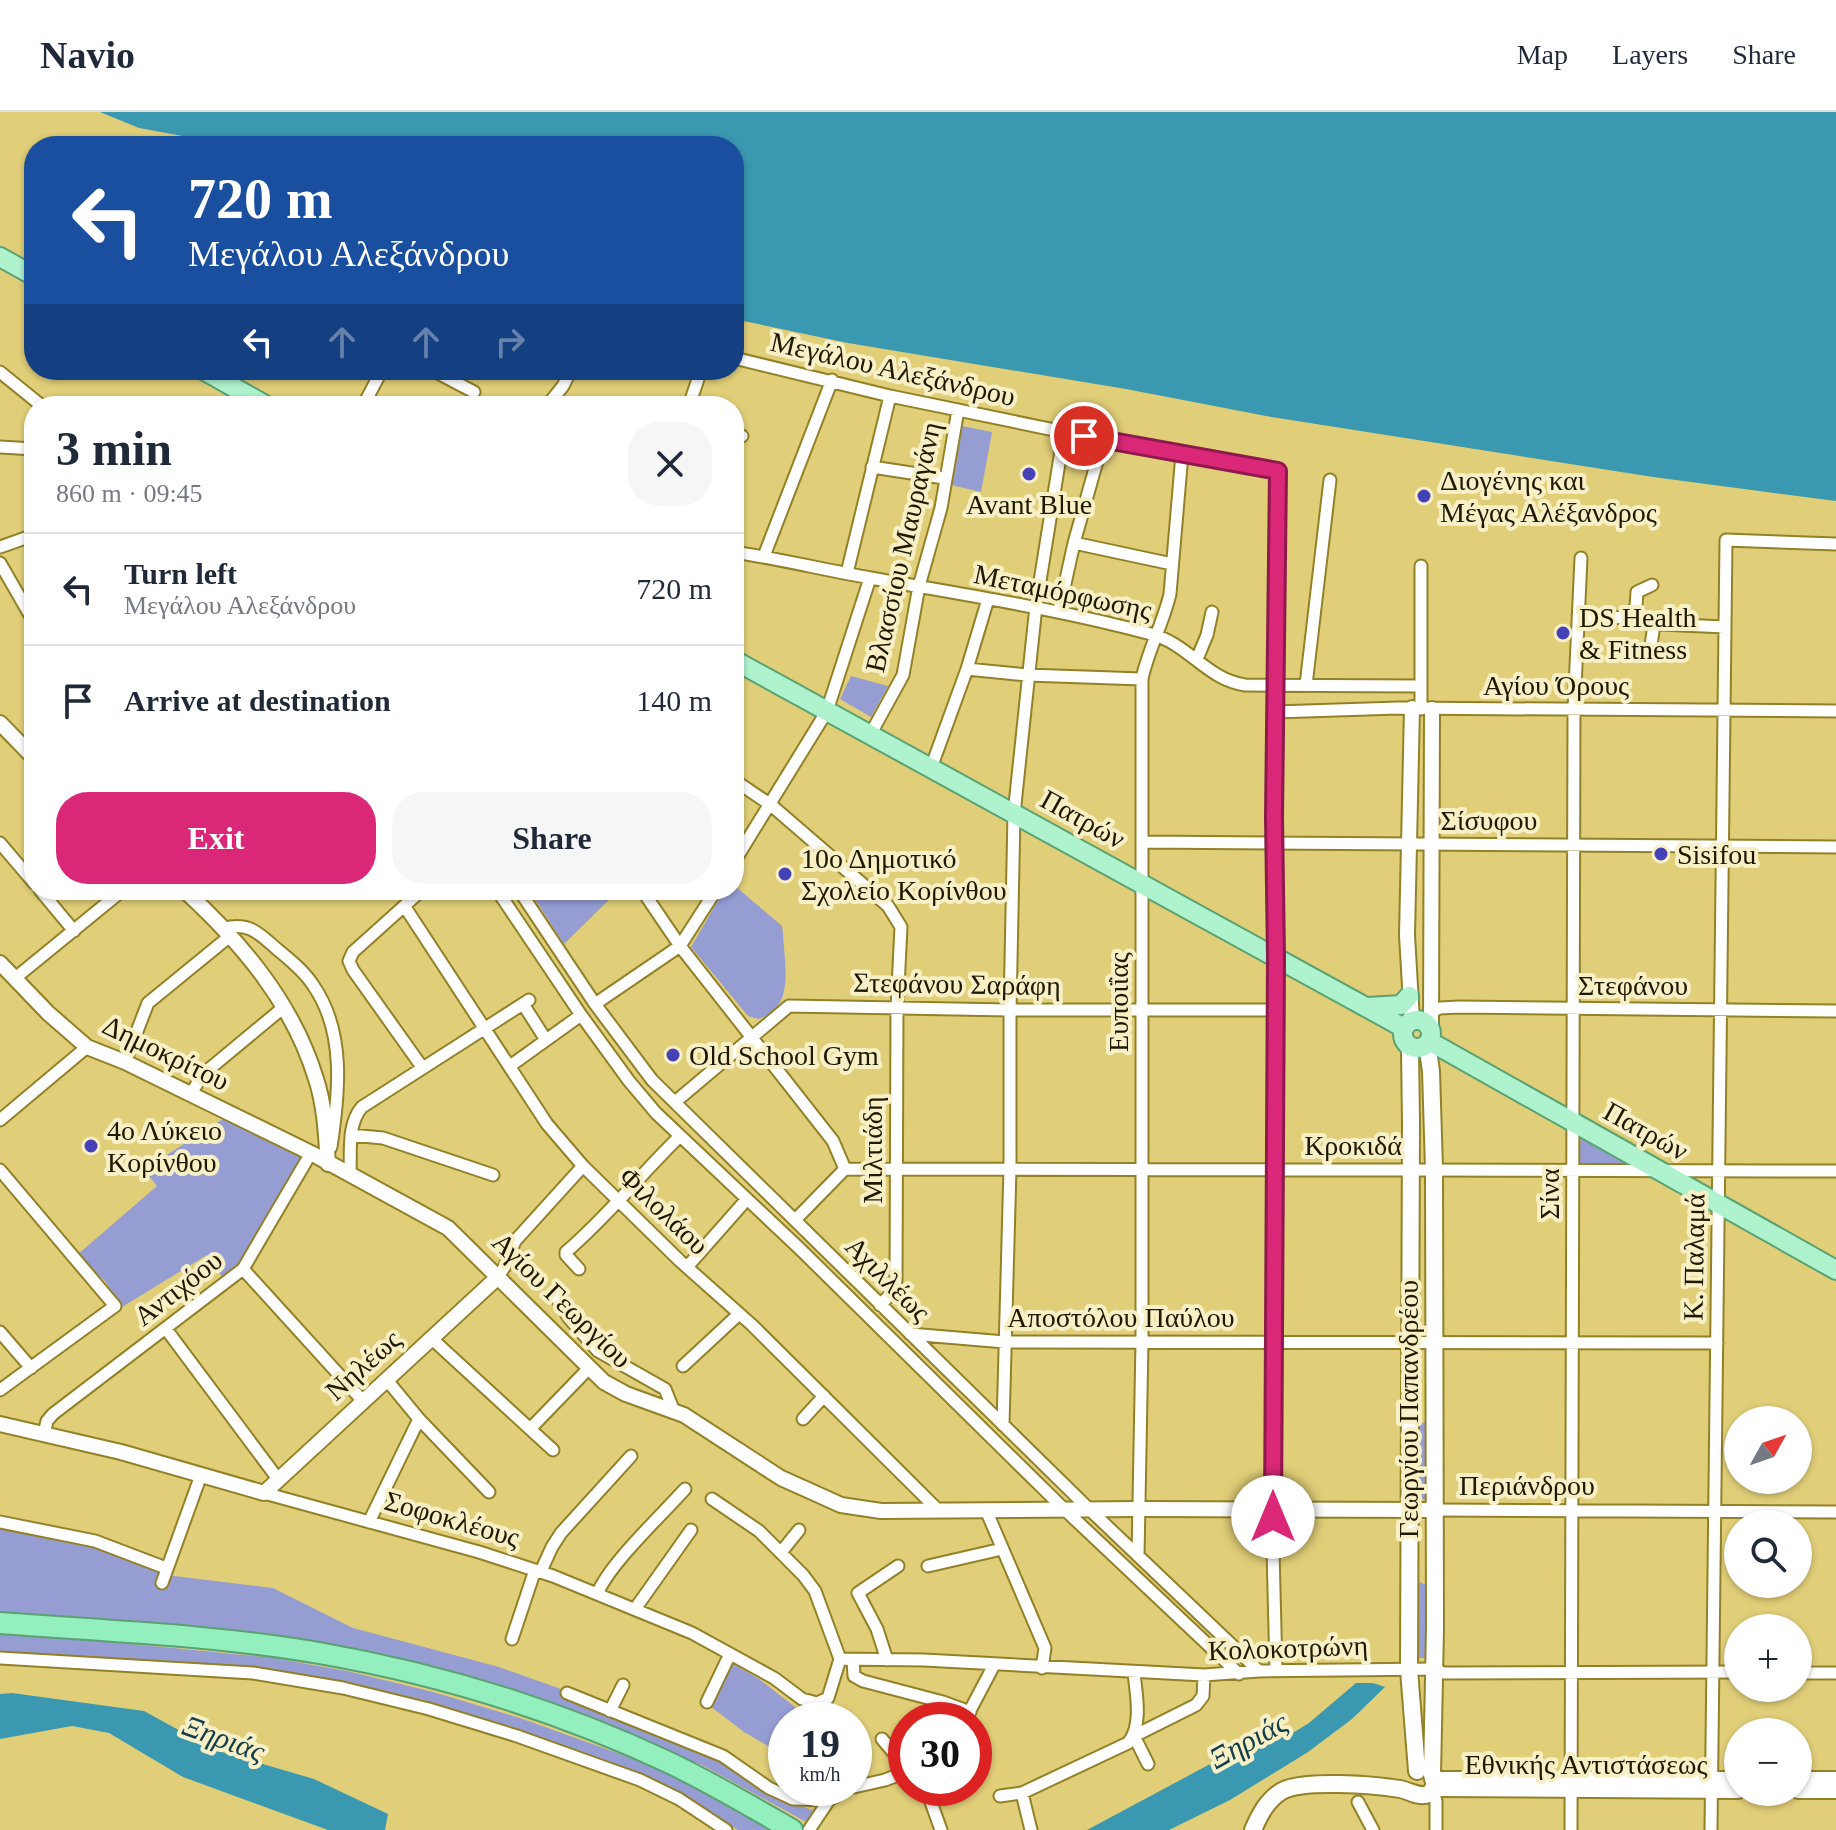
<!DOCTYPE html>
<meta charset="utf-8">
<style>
:root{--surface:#fff;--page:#f6f6f7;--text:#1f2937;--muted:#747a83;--line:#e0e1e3;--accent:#db2777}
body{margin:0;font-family:"Times New Roman",serif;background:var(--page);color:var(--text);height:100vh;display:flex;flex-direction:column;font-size:30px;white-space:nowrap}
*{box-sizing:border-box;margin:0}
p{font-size:26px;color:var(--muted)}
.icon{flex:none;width:44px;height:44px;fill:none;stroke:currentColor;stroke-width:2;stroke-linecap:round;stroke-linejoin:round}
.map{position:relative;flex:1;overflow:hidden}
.side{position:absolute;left:24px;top:284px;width:720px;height:504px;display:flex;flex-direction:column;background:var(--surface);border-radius:32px;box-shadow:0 2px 6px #0004}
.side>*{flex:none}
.banner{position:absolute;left:24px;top:24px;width:720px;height:244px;border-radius:32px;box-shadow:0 2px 6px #0004;background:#1a4fa0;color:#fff;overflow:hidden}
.needle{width:52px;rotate:50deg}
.tools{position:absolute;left:1724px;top:1294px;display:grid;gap:16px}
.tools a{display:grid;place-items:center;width:88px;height:88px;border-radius:50%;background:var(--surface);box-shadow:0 2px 6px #0004;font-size:40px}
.speed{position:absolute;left:768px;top:1590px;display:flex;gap:16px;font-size:40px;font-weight:700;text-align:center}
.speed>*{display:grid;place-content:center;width:104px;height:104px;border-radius:50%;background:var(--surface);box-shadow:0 2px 6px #0004;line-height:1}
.speed small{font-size:20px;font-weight:400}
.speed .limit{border:12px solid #d22;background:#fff;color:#111}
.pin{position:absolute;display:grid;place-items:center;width:68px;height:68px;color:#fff;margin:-34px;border:4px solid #fff;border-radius:50%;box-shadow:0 2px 8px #0007}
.me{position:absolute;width:88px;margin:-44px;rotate:0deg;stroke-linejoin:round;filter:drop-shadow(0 0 6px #0008)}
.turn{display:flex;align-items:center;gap:28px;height:168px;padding:0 32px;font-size:36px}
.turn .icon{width:104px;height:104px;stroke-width:2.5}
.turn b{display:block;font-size:56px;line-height:68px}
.lanes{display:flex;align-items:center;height:76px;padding:0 32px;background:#0003;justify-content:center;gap:40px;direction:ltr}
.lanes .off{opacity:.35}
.round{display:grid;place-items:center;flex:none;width:84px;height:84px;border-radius:32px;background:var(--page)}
.headline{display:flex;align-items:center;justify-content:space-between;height:136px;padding:0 32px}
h1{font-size:48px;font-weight:700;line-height:60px}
.action{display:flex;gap:16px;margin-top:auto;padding:16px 32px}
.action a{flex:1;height:92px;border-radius:32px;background:var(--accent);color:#fff;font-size:32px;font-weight:700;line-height:92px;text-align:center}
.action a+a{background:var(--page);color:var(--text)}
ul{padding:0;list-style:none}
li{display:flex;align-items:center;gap:24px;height:112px;padding:0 32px;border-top:2px solid var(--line)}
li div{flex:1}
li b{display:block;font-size:30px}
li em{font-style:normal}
header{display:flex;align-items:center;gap:48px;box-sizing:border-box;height:112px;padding:0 40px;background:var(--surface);border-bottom:2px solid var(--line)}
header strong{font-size:38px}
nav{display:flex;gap:44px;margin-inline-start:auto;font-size:28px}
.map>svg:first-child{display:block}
</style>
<header>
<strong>Navio</strong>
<nav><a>Map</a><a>Layers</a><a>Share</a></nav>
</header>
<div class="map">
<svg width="1836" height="1718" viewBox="0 0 1836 1718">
<rect width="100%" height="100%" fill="#e0ce78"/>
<path fill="#959dd3" d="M962,314L992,320L981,380L951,373Z
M851,564L888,574L871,605L840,587Z
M734,773L782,814L783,821C784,852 796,896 758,907L748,904L691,835L724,778H734Z
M529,778H619L564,832Z
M223,1007L302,1045L240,1155L223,1166L207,1143L122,1195L105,1169L77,1143L157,1074L145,1059L148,1055Z
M1581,1024L1627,1051L1578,1052Z
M1417,1308L1423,1311L1429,1308L1427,1388L1417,1386Z
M0,1414L112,1440L174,1464L273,1476L353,1516L499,1555L561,1577V1583L713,1644L791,1690L816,1700L808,1711L702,1653L606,1617L346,1538L0,1503Z
M1417,1469L1424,1472L1429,1469V1546H1417Z
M0,1519L273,1546L347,1559L433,1580L520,1606L681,1664L782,1718H738L656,1670L604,1649L424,1588L351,1572L243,1555L0,1539Z
M733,1552L759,1567L795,1595V1608H786V1620C779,1624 775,1632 768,1634L744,1620L710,1594L729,1553Z"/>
<path fill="#3a98b0" d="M100,0H1836V389L1653,365L1266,304L1126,277L848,231L734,207V34H237L139,16Z
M1356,1571H1373L1385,1575L1352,1607L1308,1640L1230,1688L1169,1718H1087L1227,1643L1291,1622L1309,1611Z
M12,1581L144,1599L215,1638L314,1667L388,1702L385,1718H328L183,1665L109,1621L72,1614L0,1627V1582Z"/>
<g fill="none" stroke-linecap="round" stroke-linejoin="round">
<defs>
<path id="minor" d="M734,246L890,284L1103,328L1278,359L1272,1398L1276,1558
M432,258L474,280
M0,260L42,294
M363,294L382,258
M547,294L563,274L571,258
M689,294L701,258
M734,322L742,324
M0,335L34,337
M872,355L944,366
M1074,431L1172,452
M0,435L34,423
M734,440C780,447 825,458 871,466C965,483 1059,497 1151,522C1189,532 1206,567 1245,573L1420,574
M764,444L832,268
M0,451L34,510
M847,461L890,284
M1059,499L1074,431L1103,328
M1578,504L1628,506L1636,494L1637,480L1652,473
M1651,533L1654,513L1659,512L1725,515
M1197,547L1207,523L1212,500
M967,557L1027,563L1142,567
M1306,573L1330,368
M1421,597V454
M1275,600L1398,596L1836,599
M870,623L903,563L919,474L941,396L958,298
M931,656L967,557L988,487
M734,668L771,693L888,794L901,815L897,895L896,1168L893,1180L880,1193
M1142,730L1836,735
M0,731L34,771
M734,750L827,599L870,466
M40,778L74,819
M497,778L581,903L629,969L656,1001L799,1136L1064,1397L1239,1562
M519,778L595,892L652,968L1089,1397L1259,1559
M642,778L680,834L833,1029L845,1057
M405,795L547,1012L583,1054L680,1149L752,1213L939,1399
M224,816C251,810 259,822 278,838C290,848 304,859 313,873C346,920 339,982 331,1035
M14,867L123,778
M523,892L546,928
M595,892L680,834L716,778
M1431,900L1440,896L1459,895L1836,899
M133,929L202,963
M125,950L148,891L230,824
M510,954L581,903
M422,955L353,858L349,849L353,840L422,778
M191,982L202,963L284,895
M675,990L789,894L1010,898H1274
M0,1008L87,935
M351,1023L383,1026L493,1063
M0,1058L115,1194L0,1278
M350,1062C351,1040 347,1012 362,995L529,888
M795,1108L845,1057L1836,1059
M687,1155L747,1087
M243,1157L362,1288
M579,1157L566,1143V1140C607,1105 641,1062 679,1025
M498,1165L505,1154L515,1129L583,1054
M555,1183L569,1206L598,1239L665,1277L673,1297
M166,1217L278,1367
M0,1220L31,1256
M910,1222L1005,1230L1717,1231
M431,1226L553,1338
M683,1254L739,1202
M386,1267L419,1307L489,1380
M803,1307L824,1284
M1003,1313L1010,1056V898L1014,702L1036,494L1064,320
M530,1317L590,1255
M44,1322L47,1309L53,1302L243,1157L311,1041
M264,1381L479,1440L553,1464L692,1521L774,1566L802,1587L817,1591L828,1586L840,1547
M712,1387L759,1419L803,1463L815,1479L840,1547
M986,1398L1045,1536L1042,1556
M1434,1398L1836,1400
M0,1410L95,1429L166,1456
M369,1410L419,1307
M782,1439L799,1418
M1138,1444L1142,1229V567C1148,538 1163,512 1170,482L1182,342
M928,1454L1002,1437
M541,1459L552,1435L561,1421L631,1344
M162,1471L201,1363
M597,1482C611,1450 660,1405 685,1377
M635,1497L691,1418
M512,1527L535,1458
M0,1546L253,1561L343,1576L429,1597L517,1624L640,1668L679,1687L726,1718
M840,1547L924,1548L1204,1563L1259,1559L1434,1557L1444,1561L1738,1560
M853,1548L854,1564L863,1569L943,1590L970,1600
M887,1548L877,1517L858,1481L898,1454
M1798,1561H1836
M567,1581L723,1644L769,1676L793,1687L829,1688L849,1676
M707,1590L730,1542
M610,1599L623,1573
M965,1608L994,1553
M882,1627L894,1641L905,1660
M1148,1652L1134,1624L1196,1593L1203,1584L1204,1563
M854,1675L885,1668L906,1660
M926,1676L941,1718
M1433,1679L1436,1689V1718
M1022,1681L1031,1718
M1000,1684L1022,1681L1128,1631C1143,1614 1136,1581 1134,1561
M1358,1690L1373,1718
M809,1718L829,1688
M1571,1718L1574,597L1581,446
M1711,1718L1726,428L1836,432"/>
<path id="tertiary" d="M1412,596L1407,823L1412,909
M0,611L34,646
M184,778C241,830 293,891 316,967C325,994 326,1024 328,1052
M0,851L48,901L87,935L125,950L311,1041L448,1116L604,1270L626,1282L684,1303L781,1366L810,1379L841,1393L881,1399L1139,1397L1434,1398
M1431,919L1432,597
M0,1312L121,1340L264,1381L498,1165
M1434,1667H1738
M1798,1667H1836
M1434,1677L1738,1679
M1798,1679H1836"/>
<path id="secondary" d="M1408,933L1410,938L1411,1010L1409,1558L1417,1659
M1253,1718C1260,1702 1267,1688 1282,1679C1303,1667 1375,1673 1400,1677C1411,1679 1418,1686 1429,1682L1435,1674L1432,1663L1435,1517L1434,1057L1431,959L1427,932"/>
<path id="primary" d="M0,145L34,164
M203,258L267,294
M734,548L1404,916
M1368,895L1401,893L1409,884
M1403 922a14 14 0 1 1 28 0a14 14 0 1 1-28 0Z
M1429,929L1836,1158"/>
<path id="trunk" d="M0,1511C106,1519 214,1523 319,1541C440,1562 559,1599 670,1651C712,1671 752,1695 792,1718"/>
</defs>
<use href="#minor" stroke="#928127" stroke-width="15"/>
<use href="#tertiary" stroke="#928127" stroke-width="18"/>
<use href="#secondary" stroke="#928127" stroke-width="20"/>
<use href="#primary" stroke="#5aa271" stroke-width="22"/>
<use href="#trunk" stroke="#5aa271" stroke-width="24"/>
<use href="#minor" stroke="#fff" stroke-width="11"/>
<use href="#tertiary" stroke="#fff" stroke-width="14"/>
<use href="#secondary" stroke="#fff" stroke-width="16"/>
<use href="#primary" stroke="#aff3ce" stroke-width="18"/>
<use href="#trunk" stroke="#94efbe" stroke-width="20"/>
</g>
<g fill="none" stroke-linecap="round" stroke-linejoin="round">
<defs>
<path id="route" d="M1084,324L1278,359L1274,705L1276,846L1273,1405"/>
</defs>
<use href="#route" stroke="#8e194d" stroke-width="20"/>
<use href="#route" stroke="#db2777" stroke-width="14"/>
</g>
<g fill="#4541b7" stroke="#f7efc6" stroke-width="3">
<circle cx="1029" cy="362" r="8"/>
<circle cx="1424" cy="384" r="8"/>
<circle cx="1563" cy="521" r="8"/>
<circle cx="1661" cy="742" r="8"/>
<circle cx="785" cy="762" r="8"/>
<circle cx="673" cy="943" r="8"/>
<circle cx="91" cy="1034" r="8"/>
</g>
<g text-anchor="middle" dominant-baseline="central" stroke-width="8" stroke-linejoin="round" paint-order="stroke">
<g font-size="28" fill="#1e1900" stroke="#f7efc6">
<text transform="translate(893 257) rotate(13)">Μεγάλου Αλεξάνδρου</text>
<text transform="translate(903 435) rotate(-77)">Βλασσίου Μαυραγάνη</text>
<text transform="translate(1063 480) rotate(12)">Μεταμόρφωσης</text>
<text x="1556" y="573">Αγίου Όρους</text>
<text transform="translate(1083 707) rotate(29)">Πατρών</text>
<text x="1489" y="708">Σίσυφου</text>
<text transform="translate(957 872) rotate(1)">Στεφάνου Σαράφη</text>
<text x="1633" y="873">Στεφάνου</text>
<text transform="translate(1118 890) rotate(-90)">Ευποιΐας</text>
<text transform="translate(166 941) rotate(26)">Δημοκρίτου</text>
<text transform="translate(1646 1019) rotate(29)">Πατρών</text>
<text x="1353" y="1033">Κροκιδά</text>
<text transform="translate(872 1038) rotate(-90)">Μιλτιάδη</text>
<text transform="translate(1549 1082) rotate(-90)">Σίνα</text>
<text transform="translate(664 1099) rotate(44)">Φιλολάου</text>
<text transform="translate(1694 1145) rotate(-89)">Κ. Παλαμά</text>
<text transform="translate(888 1167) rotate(45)">Αχιλλέως</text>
<text transform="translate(178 1176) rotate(-38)">Αντιχόου</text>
<text transform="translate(562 1188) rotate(44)">Αγίου Γεωργίου</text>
<text x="1121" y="1205">Αποστόλου Παύλου</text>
<text transform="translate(363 1253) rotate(-42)">Νηλέως</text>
<text transform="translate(1408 1297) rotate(-90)">Γεωργίου Παπανδρέου</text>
<text x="1527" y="1373">Περιάνδρου</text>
<text transform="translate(452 1407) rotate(16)">Σοφοκλέους</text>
<text transform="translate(1288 1536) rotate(-2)">Κολοκοτρώνη</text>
<text x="1586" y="1652">Εθνικής Αντιστάσεως</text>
</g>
<g font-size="28" fill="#1e1900" stroke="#f7efc6" text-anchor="start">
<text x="1440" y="368">Διογένης και<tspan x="1440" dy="32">Μέγας Αλέξανδρος</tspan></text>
<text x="1029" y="392" text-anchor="middle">Avant Blue</text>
<text x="1579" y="505">DS Health<tspan x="1579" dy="32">&amp; Fitness</tspan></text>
<text x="1677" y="742">Sisifou</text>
<text x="801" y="746">10ο Δημοτικό<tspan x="801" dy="32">Σχολείο Κορίνθου</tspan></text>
<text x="689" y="943">Old School Gym</text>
<text x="107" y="1018">4ο Λύκειο<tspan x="107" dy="32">Κορίνθου</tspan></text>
</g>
<g font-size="30" font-style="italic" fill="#133d48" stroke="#f7efc6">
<text transform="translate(224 1626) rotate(20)">Ξηριάς</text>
<text transform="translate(1248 1628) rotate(-29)">Ξηριάς</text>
</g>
</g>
</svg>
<div class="tools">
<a><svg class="needle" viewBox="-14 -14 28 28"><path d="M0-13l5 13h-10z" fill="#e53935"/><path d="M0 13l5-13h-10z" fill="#747a83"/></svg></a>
<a><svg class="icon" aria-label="search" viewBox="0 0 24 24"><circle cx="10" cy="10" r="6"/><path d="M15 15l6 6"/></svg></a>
<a>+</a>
<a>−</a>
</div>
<div class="speed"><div>19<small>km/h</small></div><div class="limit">30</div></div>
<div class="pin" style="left:1084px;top:324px;background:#d93025"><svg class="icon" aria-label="arrive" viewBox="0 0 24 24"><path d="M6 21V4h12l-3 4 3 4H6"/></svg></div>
<svg class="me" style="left:1273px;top:1405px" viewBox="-20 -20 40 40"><circle r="19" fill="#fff"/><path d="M0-13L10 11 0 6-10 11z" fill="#db2777"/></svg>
<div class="banner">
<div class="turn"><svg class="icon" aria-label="left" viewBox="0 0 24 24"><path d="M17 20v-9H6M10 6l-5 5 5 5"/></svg><div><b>720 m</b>Μεγάλου Αλεξάνδρου</div></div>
<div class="lanes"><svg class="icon" aria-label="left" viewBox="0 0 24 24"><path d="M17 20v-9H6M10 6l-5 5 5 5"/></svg><svg class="icon off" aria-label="ahead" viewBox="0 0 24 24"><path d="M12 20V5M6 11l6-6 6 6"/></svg><svg class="icon off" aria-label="ahead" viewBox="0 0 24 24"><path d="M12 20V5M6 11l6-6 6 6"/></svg><svg class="icon off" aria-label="right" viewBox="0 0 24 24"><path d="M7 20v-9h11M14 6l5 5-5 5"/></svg></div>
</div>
<section class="side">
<div class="headline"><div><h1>3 min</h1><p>860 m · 09:45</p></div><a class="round"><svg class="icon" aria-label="close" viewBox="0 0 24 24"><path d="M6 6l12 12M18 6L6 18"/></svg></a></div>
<ul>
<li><svg class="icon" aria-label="left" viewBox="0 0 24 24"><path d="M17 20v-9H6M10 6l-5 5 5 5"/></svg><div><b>Turn left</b><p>Μεγάλου Αλεξάνδρου</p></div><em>720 m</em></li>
<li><svg class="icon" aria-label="arrive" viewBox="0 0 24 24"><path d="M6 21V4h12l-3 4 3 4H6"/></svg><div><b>Arrive at destination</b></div><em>140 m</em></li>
</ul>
<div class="action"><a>Exit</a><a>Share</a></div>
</section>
</div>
